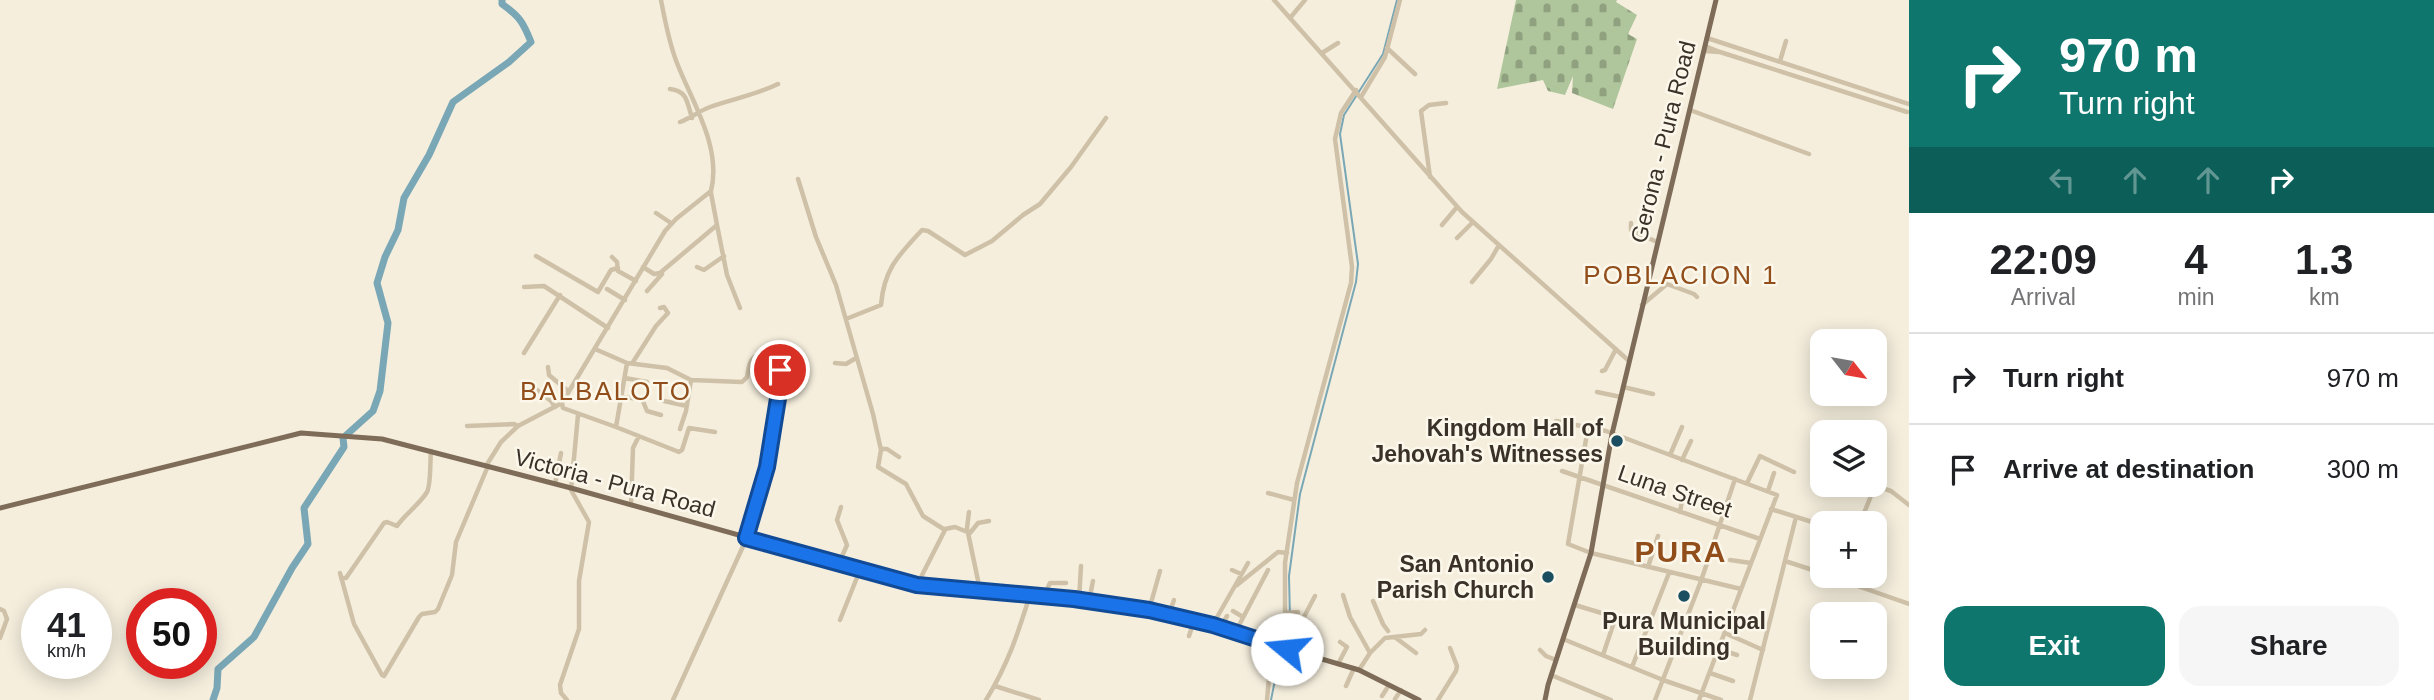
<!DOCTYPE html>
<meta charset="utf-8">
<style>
:root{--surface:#fff;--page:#f6f6f6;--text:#202124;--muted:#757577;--line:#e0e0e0;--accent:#0f766e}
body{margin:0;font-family:Arial,sans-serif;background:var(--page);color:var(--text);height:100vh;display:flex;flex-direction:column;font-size:26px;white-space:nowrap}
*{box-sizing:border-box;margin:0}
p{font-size:23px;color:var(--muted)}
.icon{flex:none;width:38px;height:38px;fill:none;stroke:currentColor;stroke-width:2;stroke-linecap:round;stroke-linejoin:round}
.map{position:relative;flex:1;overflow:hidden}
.details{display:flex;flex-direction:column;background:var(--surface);width:525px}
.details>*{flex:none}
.guide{background:#0f766e;color:#fff;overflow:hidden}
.needle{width:46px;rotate:121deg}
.buttons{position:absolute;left:1810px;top:329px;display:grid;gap:14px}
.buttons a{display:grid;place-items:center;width:77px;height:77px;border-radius:14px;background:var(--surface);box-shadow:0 4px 18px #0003;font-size:35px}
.speed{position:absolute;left:21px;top:588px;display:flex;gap:14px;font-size:35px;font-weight:700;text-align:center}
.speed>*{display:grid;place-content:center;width:91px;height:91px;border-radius:50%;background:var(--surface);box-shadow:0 4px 18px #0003;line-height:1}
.speed small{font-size:18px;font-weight:400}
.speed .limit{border:10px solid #d22;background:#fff;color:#111}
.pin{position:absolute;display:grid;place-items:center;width:60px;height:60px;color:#fff;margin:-30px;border:4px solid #fff;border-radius:50%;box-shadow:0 2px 7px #0007}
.me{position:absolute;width:77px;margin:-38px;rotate:287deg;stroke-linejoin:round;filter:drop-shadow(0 0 5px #0008)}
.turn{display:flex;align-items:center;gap:24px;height:147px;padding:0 35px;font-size:32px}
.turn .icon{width:91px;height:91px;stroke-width:2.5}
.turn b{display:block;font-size:49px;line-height:60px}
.lanes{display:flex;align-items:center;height:66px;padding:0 35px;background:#0003;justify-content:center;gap:35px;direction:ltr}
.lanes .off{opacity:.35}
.eta{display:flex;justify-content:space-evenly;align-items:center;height:119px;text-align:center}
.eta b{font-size:42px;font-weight:800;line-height:49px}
.cta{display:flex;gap:14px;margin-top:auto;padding:14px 35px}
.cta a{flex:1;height:80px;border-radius:21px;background:var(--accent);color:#fff;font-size:28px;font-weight:800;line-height:80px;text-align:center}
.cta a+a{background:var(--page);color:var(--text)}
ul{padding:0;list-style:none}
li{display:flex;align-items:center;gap:21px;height:91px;padding:0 35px;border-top:2px solid var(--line)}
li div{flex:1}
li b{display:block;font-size:26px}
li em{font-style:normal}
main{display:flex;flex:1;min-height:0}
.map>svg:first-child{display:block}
</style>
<main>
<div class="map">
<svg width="1909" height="700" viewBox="0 0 1909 700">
<defs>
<pattern id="cemetery-stones" width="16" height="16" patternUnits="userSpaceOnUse" patternTransform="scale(1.75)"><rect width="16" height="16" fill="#afc59b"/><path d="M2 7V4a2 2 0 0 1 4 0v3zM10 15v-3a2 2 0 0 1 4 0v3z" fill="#8fa17e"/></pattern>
</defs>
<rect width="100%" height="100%" fill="#f5eedd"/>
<path fill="url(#cemetery-stones)" d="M1516,0H1617L1616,2L1637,15L1628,34L1637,39L1613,109L1572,93L1573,76L1565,95L1548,91L1543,80L1497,89Z"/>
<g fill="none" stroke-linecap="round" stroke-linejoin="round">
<path stroke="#79a7b5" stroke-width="2" d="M1284,641L1290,619L1289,576L1300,494L1356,282L1358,264L1340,134L1344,115L1383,54L1397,0
M1271,700L1281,650"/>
<path stroke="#79a7b5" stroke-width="7" d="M213,700L217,688L218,669L254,637L292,568L308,544L304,508L344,447L343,438L373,411L380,391L388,323L377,283L385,257L398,230L404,198L429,155L453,102L509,62L531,42C523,22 520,17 502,4V0"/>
<path stroke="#cec1a8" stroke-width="4.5" d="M1274,0L1462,212L1629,361
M1290,18L1305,0
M1707,38L1909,104
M1705,46L1720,52
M1387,48L1415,74
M1704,51L1720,52L1907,112
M1322,53L1338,43
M1780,61L1786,41
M670,89C688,91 687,103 692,118
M1361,97L1385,57L1400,0
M1690,110L1809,154
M680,122C691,118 699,111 710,107C732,99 756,95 778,84
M1430,177L1421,111L1429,105L1446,103
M798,179L816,237L836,285L873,414L881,450L878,467L906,484L923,516L945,530L917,585
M656,213L671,223
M1631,223V230L1657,242
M717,225L727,275L740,308
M1442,225L1457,207
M1457,238L1473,222
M536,256L598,292L611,270L618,268
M612,257L617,262L618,271L636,281
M643,267L654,274L660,273L717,225L711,193
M697,267L704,270L724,256
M1472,282L1491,259L1499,245
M524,287L544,286L608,328
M607,289L625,300
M647,291L662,274
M1642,305L1667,284L1694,294L1697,297
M846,319L881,305C884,269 898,256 922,230L928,231L965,255L992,241L1023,215L1040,204L1071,167L1106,118
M524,353L560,295
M633,362L656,326L668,313L664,307L660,308
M627,363L667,368L691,380L742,382L747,377C749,364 750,355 765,352
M835,363L846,364L856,358
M548,367L549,375L568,391
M1602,371L1605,370L1616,349
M625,378L647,382
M532,386L551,401L555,407
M1623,387L1653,394
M1597,392L1621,397
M621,397L642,399L647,411L661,415
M664,401L687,406
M562,404L563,408L616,427L627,363L595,349
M1556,421L1606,431L1777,495L1699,700
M467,426L514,424L518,426
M616,427L679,452L682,450L689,428L715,432
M1588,428L1568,544L1591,553L1741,589
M680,429L686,411L691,380
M881,449H887L899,457
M1670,455L1682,427
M1682,460L1691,441
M486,466L501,442L518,426L562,403L665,231L676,219L711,191C722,147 692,102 677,63C669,43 665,21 661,0
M1562,471L1760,539
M1747,483L1760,456L1794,472
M555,484L561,453
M1873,485L1891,491L1909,505
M1768,491L1774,473
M1268,493L1294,500
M631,505L633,448L639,436
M1771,509L1809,521L1822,528
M969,512L967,528L980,590
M1680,512L1683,495
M1860,523L1875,486
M945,529L955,527L970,533L978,523L989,521
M1730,560L1751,563
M1785,561L1822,573
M839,563L847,545L837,520L841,507
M1648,567L1658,536
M1232,570L1241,574
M340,573L354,624L382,675L384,676L419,617L422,614L435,612L438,609L452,575L456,542L488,466
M1829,576L1909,604
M341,578H346L384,523L387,522L397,526C404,515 420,504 427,492C431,485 430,461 431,451
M1237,585L1278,552L1287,553
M1343,595L1350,617L1370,653L1359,670
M1047,597L1048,587L1050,583H1066
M1079,600L1081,566
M1089,601L1093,581
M1373,601L1383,624L1388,631
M1575,605L1648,627
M0,609L4,611L7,619L0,638
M1149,610L1160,571
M1233,611L1243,617
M1285,613L1298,612
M1169,614L1174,600
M840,620L860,570
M1212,626L1248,563
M1220,628L1227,616
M1235,633L1268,570
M1725,633L1763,650
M1189,636L1194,621
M1396,638L1416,653
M1563,639L1663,680L1721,700
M1281,647L1285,613V563L1297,483L1351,283L1352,267L1335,139L1341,113L1356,90
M1287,649L1315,596
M1719,649L1737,655
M1540,650L1546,656L1556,660
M1370,653L1385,638L1421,634L1425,630
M1603,655L1616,616
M1338,664L1347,647L1340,642
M1632,667L1669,573
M1710,673L1733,681
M1551,675L1611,700
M995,686L1039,700
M1346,686L1354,668
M1382,696L1389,685
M1395,699L1401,690
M567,700L561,693L560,685L579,629V581L589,522L571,490L578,415
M673,700L745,542L767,467L780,389V370
M986,700C1008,664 1017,636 1030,595
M1267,700L1272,644
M1438,700L1456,671L1457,666L1450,648
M1655,700L1701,581L1735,479
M1750,700L1796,517"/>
<path stroke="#7e6c58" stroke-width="5" d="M0,508L301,433L382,439L571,488L917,585L1079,600L1169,614L1359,670L1419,700
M1545,700L1548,685L1591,553L1612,434L1716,0"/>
</g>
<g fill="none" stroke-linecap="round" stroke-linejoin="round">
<defs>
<path id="route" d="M780,370V386L767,467L746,538L917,585L1074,599L1149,610L1213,625L1287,649"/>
</defs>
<use href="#route" stroke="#114b97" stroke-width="18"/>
<use href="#route" stroke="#1a73e8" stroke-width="12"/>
</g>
<g fill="#1a4e60" stroke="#fbf7ea" stroke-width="2.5">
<circle cx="1617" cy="441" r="7"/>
<circle cx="1548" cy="577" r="7"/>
<circle cx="1684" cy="596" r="7"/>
</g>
<g text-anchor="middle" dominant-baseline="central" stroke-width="5" stroke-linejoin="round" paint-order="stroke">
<g font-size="23" fill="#3a3129" stroke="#fbf7ea">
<text transform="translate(1663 142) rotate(-76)">Gerona - Pura Road</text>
<text transform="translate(615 483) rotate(15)">Victoria - Pura Road</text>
<text transform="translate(1675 491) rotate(19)">Luna Street</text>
</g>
<g font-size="23" font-weight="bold" fill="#3a3129" stroke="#fbf7ea" text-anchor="end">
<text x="1603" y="428">Kingdom Hall of<tspan x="1603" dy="26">Jehovah's Witnesses</tspan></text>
<text x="1534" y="564">San Antonio<tspan x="1534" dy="26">Parish Church</tspan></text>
<text x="1684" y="621" text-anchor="middle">Pura Municipal<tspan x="1684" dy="26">Building</tspan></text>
</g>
<g font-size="26" letter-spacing="2" fill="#914d1a" stroke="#fbf7ea">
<text x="1681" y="275">POBLACION 1</text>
<text x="606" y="391">BALBALOTO</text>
</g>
<g font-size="30" font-weight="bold" letter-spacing="2" fill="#914d1a" stroke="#fbf7ea">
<text x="1681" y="551">PURA</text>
</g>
</g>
</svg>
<div class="buttons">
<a><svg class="needle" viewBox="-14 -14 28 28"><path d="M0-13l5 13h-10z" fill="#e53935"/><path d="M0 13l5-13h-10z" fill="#757577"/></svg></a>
<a><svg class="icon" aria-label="layers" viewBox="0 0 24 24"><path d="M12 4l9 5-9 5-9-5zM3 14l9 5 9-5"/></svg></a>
<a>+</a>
<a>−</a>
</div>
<div class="speed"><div>41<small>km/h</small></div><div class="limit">50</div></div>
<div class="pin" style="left:780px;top:370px;background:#d93025"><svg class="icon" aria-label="arrive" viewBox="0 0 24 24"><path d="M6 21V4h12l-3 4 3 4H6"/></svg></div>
<svg class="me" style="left:1287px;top:649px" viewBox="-20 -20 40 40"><circle r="19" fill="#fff"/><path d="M0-13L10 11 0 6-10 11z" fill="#1a73e8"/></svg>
</div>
<section class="details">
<div class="guide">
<div class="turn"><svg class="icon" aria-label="right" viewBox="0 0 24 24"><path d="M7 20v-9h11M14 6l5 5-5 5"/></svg><div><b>970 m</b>Turn right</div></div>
<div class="lanes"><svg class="icon off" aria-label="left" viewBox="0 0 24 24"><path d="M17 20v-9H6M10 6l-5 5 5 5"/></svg><svg class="icon off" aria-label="ahead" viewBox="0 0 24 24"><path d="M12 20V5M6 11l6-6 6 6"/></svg><svg class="icon off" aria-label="ahead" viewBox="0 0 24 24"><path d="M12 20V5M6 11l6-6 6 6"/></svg><svg class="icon" aria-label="right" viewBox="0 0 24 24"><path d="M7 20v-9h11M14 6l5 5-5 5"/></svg></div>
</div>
<div class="eta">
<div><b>22:09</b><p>Arrival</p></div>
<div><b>4</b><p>min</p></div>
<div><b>1.3</b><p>km</p></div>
</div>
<ul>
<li><svg class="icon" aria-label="right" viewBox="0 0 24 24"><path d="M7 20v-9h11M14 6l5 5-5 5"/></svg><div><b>Turn right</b></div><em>970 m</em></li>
<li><svg class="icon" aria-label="arrive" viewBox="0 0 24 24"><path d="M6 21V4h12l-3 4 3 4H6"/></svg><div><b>Arrive at destination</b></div><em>300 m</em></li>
</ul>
<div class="cta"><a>Exit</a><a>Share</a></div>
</section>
</main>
